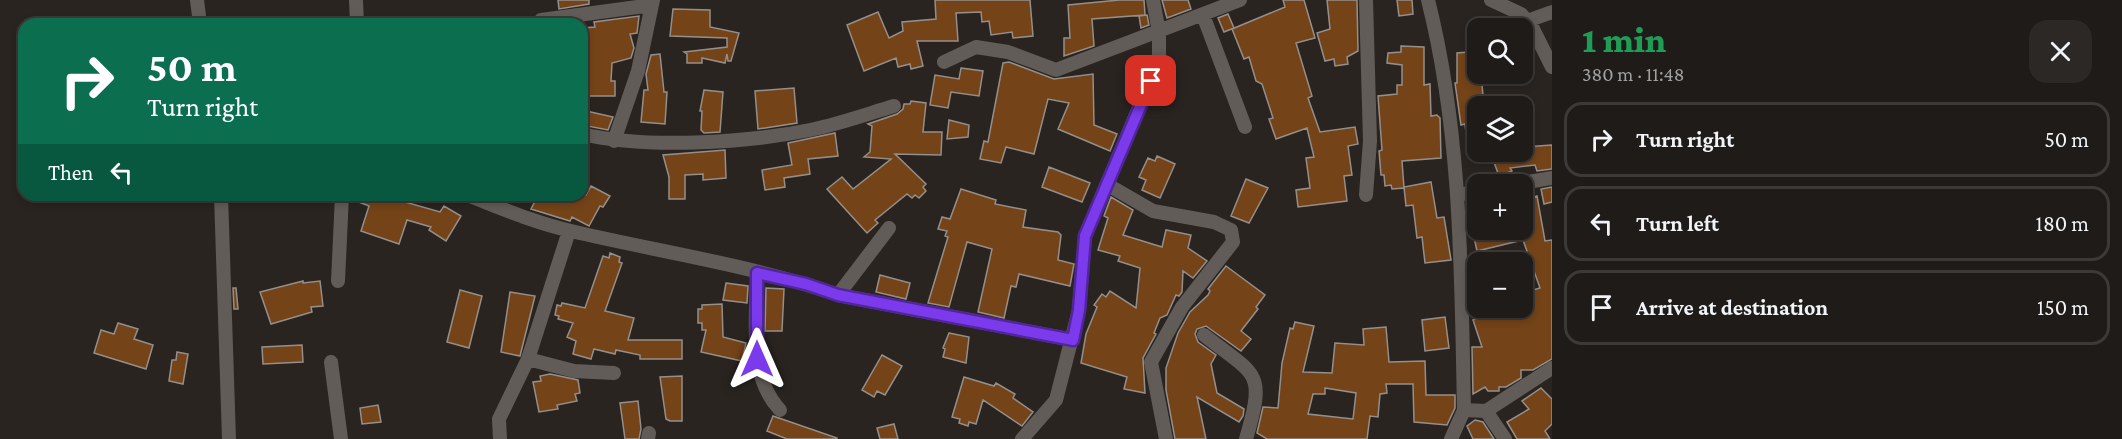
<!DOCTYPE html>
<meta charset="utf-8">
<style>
:root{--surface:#1f1b18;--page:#2c2825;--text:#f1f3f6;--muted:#a1a1a2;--line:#3c3937}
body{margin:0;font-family:"Crimson Pro",serif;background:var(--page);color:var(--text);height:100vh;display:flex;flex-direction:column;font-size:22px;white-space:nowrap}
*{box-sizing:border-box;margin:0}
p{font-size:20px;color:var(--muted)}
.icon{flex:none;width:33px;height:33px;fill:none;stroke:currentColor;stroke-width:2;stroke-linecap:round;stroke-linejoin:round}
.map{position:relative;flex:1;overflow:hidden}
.drawer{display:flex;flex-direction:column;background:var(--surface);width:570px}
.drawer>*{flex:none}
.hud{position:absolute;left:18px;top:18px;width:570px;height:183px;border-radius:18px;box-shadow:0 3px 9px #0003,0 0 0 2px var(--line);background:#0b6e4f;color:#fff;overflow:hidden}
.fabs{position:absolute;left:1467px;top:18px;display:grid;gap:12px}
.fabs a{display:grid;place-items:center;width:66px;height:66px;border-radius:12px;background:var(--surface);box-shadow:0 3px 9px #0003,0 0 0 2px var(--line);font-size:30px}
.pin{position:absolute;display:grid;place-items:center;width:51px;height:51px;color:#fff;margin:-26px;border-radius:12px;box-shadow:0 3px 9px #0006}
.me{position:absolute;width:66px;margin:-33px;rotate:0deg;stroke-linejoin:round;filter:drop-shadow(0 0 4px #0008)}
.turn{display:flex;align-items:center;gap:21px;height:126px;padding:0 30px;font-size:27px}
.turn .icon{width:78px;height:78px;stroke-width:2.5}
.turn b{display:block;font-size:42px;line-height:51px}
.then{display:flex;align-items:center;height:57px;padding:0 30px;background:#0003;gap:12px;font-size:22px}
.round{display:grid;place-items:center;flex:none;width:63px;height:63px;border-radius:18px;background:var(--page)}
.overview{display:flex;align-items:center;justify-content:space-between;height:102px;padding:0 30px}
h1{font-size:36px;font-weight:800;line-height:45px;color:#1e9e55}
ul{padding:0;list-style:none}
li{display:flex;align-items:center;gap:18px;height:75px;margin:0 12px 9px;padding:0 18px;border:3px solid var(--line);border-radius:18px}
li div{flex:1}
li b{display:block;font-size:22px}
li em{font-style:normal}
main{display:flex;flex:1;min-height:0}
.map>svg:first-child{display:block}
</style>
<main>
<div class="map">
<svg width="1552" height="439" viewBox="0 0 1552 439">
<rect width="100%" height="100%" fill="#292420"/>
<path fill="#744318" stroke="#958f8b" stroke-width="1.5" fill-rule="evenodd" d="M558,0H589V4L559,9Z
M935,0H1030L1033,36L1013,38L1012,32L991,35L989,21L982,22L981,12L956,13L958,41H917L923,66L911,69L910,64L898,67L896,58L864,71L847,25L878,12L889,38L903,31L902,22L936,19Z
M1119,0H1144L1145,15L1092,19L1094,46L1064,56V38H1070L1068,5Z
M1162,0H1188L1191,9L1167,18Z
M1283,0H1304L1315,38L1296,43L1312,96L1308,98L1320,132L1355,127L1358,144L1348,146L1352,175L1344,176L1347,201L1298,207L1296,190L1310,188L1306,158L1314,157L1307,128L1276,139L1269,119L1273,118L1262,84L1256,81L1249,57L1244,59L1232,29L1285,7Z
M1327,0H1357L1358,51L1347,57L1348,64L1335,66L1334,59L1325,61L1317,33L1330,29Z
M1397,0H1412L1413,14L1399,16Z
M673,9L710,10V27L739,33L731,61H728L727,54L725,63L702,58V63H687V54L684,52L727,47V38L670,36Z
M1228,14L1234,28L1224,32L1218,18Z
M1147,15L1149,25L1141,28L1139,16Z
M639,16L637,33L630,34L634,48L631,58L612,63L611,81H615V96H582L584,59L582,60V28L595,27L594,22Z
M1401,46L1424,47V85L1430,84L1431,116L1437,115L1440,118L1441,158L1402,161L1404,188L1392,189L1391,185L1385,186L1384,175H1381L1379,151L1382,150L1378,96L1397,94V85H1402V65L1387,63L1388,53L1401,52Z
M1468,52L1469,57L1478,56V74H1481L1484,106H1478V131L1466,133L1465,124L1461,125L1455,83H1457V53Z
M660,54L664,92H667L665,124L641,122L644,90H648L646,74L651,55Z
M1009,62L1054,79L1093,74L1094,125L1117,134L1110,151L1058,129L1069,103L1048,99L1034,154L1006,147L1001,163L980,159L984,141L988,142L1003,63Z
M961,68L983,71L979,96L951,92L948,108L930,105L935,75L959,79Z
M794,88L797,123L758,129L755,91Z
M704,90L723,92L720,132L704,133L701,130L702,111H700Z
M911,101L926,103L923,132H942L941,155L895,154L926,184L923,187L926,191L919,198L915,195L912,198L907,194L875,220L878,223L867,233L827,189L842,177L853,189L891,159L864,157L870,152L872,126L868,124L897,114L903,109L904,104H910Z
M582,110L613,117L608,130L582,125Z
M949,120L969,125L968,137L947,139Z
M835,133L838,156L808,159L810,174L784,178L785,187L765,190L762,170L792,165L788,143Z
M1552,145V169L1537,171L1535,165L1510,168L1512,171L1499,176L1491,154L1500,152H1523V147Z
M725,150L726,178L703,180V174L685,175V199H669V177L663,155Z
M1157,156L1175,164L1160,198L1142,190L1146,180L1139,177L1148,158L1155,161Z
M1049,167L1090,183L1082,202L1042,187Z
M1246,179L1268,188L1249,223L1231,216Z
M1431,182L1437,218L1444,217L1451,260L1425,263L1422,237L1417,238L1413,205L1406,206L1404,187Z
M591,186L610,196L603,207L600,206L589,226L572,217L570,221L531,209L537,197L547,202L550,195H586Z
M1552,187V202L1544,204L1541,189Z
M961,189L996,200L995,204L1026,210L1023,227L1058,232L1061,235L1058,260L1074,264L1070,286L1019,274L1016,287L1011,286L1004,318L978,312L992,249L967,242L949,307L928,303L948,237L945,236L947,231L938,229L942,217L950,219Z
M351,195H408L405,202L440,212L444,206L461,216L446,241L429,230L431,227L407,220L399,244L361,231L369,206L351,199Z
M1537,196L1545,241L1552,240V359L1533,370H1521V378L1506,387H1499V391H1488L1485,387L1473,394L1472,347H1482L1473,320L1497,312L1496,308H1522V293L1540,288L1523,240L1477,251L1467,205L1478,202V230H1525L1522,214V209H1526L1525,200Z
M1111,197L1133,210L1123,235L1162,247L1166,230L1191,235L1188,248L1207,261L1193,278L1183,271L1182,292L1179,296L1176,295L1167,315L1160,318L1154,333L1156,334L1143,358L1145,393L1124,389L1127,377L1081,363L1086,334L1097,307L1094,305L1102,294L1106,297L1110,291L1136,308L1140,268L1118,261L1120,256L1098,250L1108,218L1104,216Z
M610,253L620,257L619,262L622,263L605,311L634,318L628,340H682V359H640V355L616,350L615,354L594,349L591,359L573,354L576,341L567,337L573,323L558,319L559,316L555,315L557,305L561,306L562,303L585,308L603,256L609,258Z
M1226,266L1265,295L1256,307L1258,309L1241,331L1251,339L1241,351L1206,326L1197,329L1195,334L1198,342L1216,355L1211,364L1217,393L1244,409L1243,416L1239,422L1197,397L1206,439H1175L1166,390V368L1178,333L1190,312L1208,295L1210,291L1208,289Z
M880,275L910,283L906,299L876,292Z
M303,281V283L320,281L323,306L311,307L312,312L271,324L260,292Z
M726,283L748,286L747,303L723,300Z
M233,288H236L238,309H234Z
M766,288L784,289L782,331H765Z
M460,290L482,296L469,348L447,342Z
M510,292L535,296L520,356L501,352Z
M722,304L723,337L746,343L742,361L701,352L706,330H702V323H698V309H702V305Z
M1445,317L1449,348L1425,351L1422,320Z
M1295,322L1314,326L1303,372L1332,373L1335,343L1364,345L1363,329L1386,327L1389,362L1425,361L1426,395H1455V408L1447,425L1414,422L1413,384H1386L1387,393L1380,394L1378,417L1370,416L1367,439H1267L1257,433L1263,407L1278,408L1282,363L1290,328L1293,329ZM1325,388L1356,393L1353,419L1308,414L1313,394H1325Z
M118,323L138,329L134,339L153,345L146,369L94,353L101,330L114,334Z
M949,333L969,337L966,363L943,357L945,349L943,348Z
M302,345L303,362L263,364L262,347Z
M177,352L188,354L183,384L169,381L172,360H176Z
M882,355L902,366L885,395L877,391L874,397L862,390Z
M550,374L578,380L580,393L575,394L577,401L557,405L558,409L539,412L533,382L541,381L540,376Z
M682,376V421H670L666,419L660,377Z
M964,377L994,386L996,383L1015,394L1013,398L1033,412L1022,426L983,400L976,424L969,422L968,426L959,423L960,419L952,417Z
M1541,388L1552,399V424L1545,431L1550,439H1517L1507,422L1529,409L1522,401Z
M638,401L641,429L639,439H625L620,403Z
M378,405L381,422L362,424L360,408Z
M773,416L837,438V439H787L767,431Z
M1475,420L1483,422L1494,439H1473L1467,426Z
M894,424L898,439H880L877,428Z"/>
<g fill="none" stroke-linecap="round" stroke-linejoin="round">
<path stroke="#625c58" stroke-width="14" d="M197,0L200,24
M356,0L357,24
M1428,0C1462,134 1461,273 1464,410L1451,439
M1491,0L1521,14L1532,27L1552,67
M1203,15L1245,127
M541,20L652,5
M1527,21L1552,12
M944,62L976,47L1008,52L1056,70L1240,0
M582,134C647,149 745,143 810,130C839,124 867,114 894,106
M614,141L638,71L653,0
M1515,184L1552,178
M1108,185L1153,211L1214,222L1231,230L1233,242L1182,307L1151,362L1166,439
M221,195L229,439
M467,195C501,208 535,223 571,231C660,252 752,265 838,295L1073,340
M1366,195L1370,141L1366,0
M1458,195L1478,191
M757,273C757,318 747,375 780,410
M338,281L342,195
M838,295L889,228
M1204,335C1257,377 1266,370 1246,439
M528,359L574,371L614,373
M331,362L341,439
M1464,410L1486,411L1552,368
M1486,411L1505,439
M500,439L499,419L528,359L569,231
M648,439L649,433
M1022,439L1056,400L1079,310L1085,236L1159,60V32L1153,0"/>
</g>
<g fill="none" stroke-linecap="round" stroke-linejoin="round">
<defs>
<path id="route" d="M757,359V273L806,284L838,295L1073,340L1079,310L1085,236L1151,81"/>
</defs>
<use href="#route" stroke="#51269a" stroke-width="15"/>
<use href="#route" stroke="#7c3aed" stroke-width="10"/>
</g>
</svg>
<div class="fabs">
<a><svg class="icon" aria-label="search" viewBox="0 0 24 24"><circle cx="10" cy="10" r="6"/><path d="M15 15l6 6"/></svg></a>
<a><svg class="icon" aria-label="layers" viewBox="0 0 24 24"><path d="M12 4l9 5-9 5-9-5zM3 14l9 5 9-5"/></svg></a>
<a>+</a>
<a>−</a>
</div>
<div class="pin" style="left:1151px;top:81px;background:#d93025"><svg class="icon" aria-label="arrive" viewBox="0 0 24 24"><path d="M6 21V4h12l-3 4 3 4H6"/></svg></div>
<svg class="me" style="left:757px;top:359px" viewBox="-20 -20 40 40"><path d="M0-17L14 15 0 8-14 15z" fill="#7c3aed" stroke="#fff" stroke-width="4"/></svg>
<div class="hud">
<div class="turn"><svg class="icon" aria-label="right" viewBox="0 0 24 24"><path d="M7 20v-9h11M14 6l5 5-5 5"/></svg><div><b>50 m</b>Turn right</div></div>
<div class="then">Then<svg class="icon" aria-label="left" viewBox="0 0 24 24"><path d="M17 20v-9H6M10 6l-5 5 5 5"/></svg></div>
</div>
</div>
<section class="drawer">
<div class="overview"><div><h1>1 min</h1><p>380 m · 11:48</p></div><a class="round"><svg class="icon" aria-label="close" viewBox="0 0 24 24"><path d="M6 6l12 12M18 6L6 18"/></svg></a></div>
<ul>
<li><svg class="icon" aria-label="right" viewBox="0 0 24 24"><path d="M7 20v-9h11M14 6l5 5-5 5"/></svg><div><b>Turn right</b></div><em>50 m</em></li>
<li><svg class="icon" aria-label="left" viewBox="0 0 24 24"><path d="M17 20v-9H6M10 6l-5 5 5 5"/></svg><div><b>Turn left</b></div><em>180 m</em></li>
<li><svg class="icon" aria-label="arrive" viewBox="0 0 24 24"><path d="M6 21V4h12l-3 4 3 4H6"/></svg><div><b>Arrive at destination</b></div><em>150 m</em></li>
</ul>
</section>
</main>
